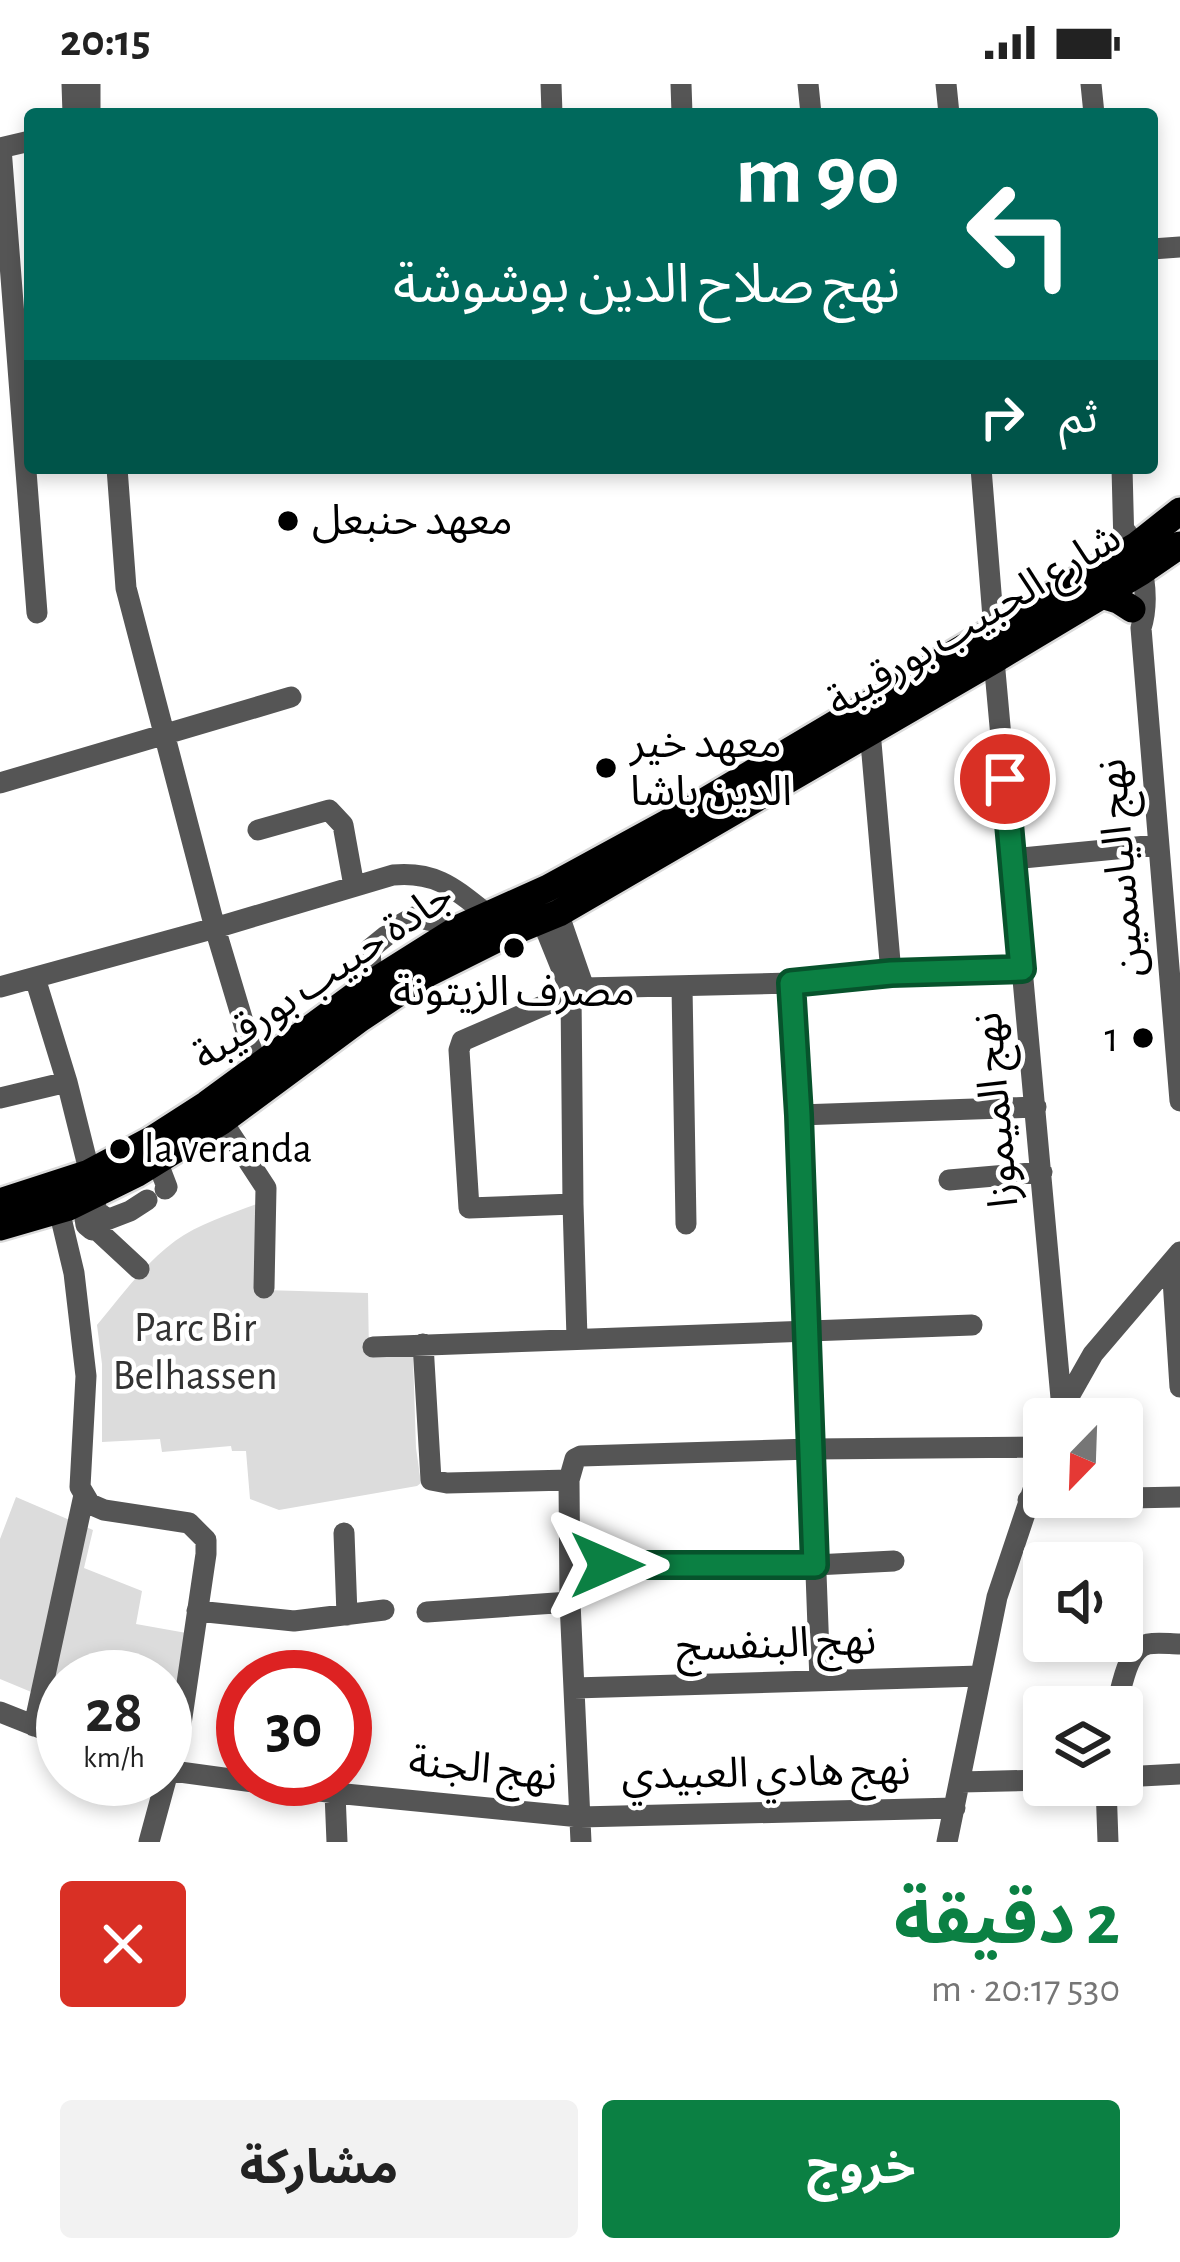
<!DOCTYPE html>
<html lang="ar">
<meta charset="utf-8">
<style>
:root{--surface:#fff;--page:#f2f2f2;--text:#222;--muted:#767676;--accent:#0b8043}
body{margin:0;font-family:"Alegreya Sans","Noto Sans Arabic",sans-serif;background:var(--page);color:var(--text);direction:rtl;height:100vh;display:flex;flex-direction:column;font-size:45px;white-space:nowrap}
*{box-sizing:border-box;margin:0}
p{font-size:39px;color:var(--muted)}
.icon{flex:none;width:66px;height:66px;fill:none;stroke:currentColor;stroke-width:2;stroke-linecap:round;stroke-linejoin:round}
.map{position:relative;height:1758px;overflow:hidden;direction:ltr}
.sheet{display:flex;flex-direction:column;background:var(--surface);flex:1}
.sheet>*{flex:none}
.top-card{position:absolute;left:24px;top:24px;width:1134px;height:366px;border-radius:12px;box-shadow:0 6px 18px #0003;direction:rtl;background:#00695c;color:#fff;overflow:hidden}
.needle{width:78px;rotate:203deg}
.controls{position:absolute;left:1023px;top:1314px;display:grid;gap:24px}
.controls a{display:grid;place-items:center;width:120px;height:120px;border-radius:12px;background:var(--surface);box-shadow:0 6px 18px #0003;font-size:60px}
.speed{position:absolute;left:36px;top:1566px;display:flex;gap:24px;font-size:60px;font-weight:700;text-align:center}
.speed>*{display:grid;place-content:center;width:156px;height:156px;border-radius:50%;background:var(--surface);box-shadow:0 6px 18px #0003;line-height:1}
.speed small{font-size:30px;font-weight:400}
.speed .limit{border:18px solid #d22;background:#fff;color:#111}
.pin{position:absolute;display:grid;place-items:center;width:102px;height:102px;color:#fff;margin:-51px;border:6px solid #fff;border-radius:50%;box-shadow:0 3px 12px #0007}
.me{position:absolute;width:132px;margin:-66px;rotate:90deg;stroke-linejoin:round;filter:drop-shadow(0 0 9px #0008)}
.turn{display:flex;align-items:center;gap:42px;height:252px;padding:0 60px;font-size:54px}
.turn .icon{width:156px;height:156px;stroke-width:2.5}
.turn b{display:block;font-size:84px;line-height:102px}
.then{display:flex;align-items:center;height:114px;padding:0 60px;background:#0003;gap:24px;font-size:45px}
.round{display:grid;place-items:center;flex:none;width:126px;height:126px;border-radius:12px;background:var(--page)}
.overview{display:flex;align-items:center;justify-content:space-between;height:204px;padding:0 60px}
h1{font-size:72px;font-weight:700;line-height:90px;color:var(--accent)}
.button{display:flex;gap:24px;margin-top:auto;padding:24px 60px}
.button a{flex:1;height:138px;border-radius:12px;background:var(--accent);color:#fff;font-size:48px;font-weight:700;line-height:138px;text-align:center}
.button a+a{background:var(--page);color:var(--text)}
.status{display:flex;justify-content:space-between;align-items:center;height:84px;padding:0 60px;background:var(--surface);direction:ltr}
.status svg{height:33px;fill:currentColor}
.map>svg:first-child{display:block}
</style>
<div class="status"><b>20:15</b><svg viewBox="0 0 49 12"><path d="M0 12V9h3v3zM5 12V6h3v6zM10 12V3h3v9zM15 12V0h3v12zM26 1h20v11H26zM47 4h2v5h-2z"/></svg></div>
<div class="map">
<svg width="1180" height="1758" viewBox="0 0 1180 1758">
<rect width="100%" height="100%" fill="#fff"/>
<path fill="#dcdcdc" d="M262,1118L264,1206L368,1209L369,1271L411,1270L413,1273L416,1364L421,1399L417,1402L279,1426L250,1415L246,1367H232L231,1362L162,1368L160,1355L102,1358V1280L97,1241C122,1211 144,1180 175,1157C200,1139 233,1129 262,1118Z
M16,1413L93,1446L84,1484L142,1507L136,1540L192,1550L182,1629L165,1623V1593H76L60,1588L53,1617L0,1595V1455Z"/>
<g fill="none" stroke-linecap="round" stroke-linejoin="round">
<defs>
<path id="major" d="M1102,511L1118,516L1132,525
M0,1118L89,1089L151,1056L207,1020L372,899L461,843L548,804L678,733L1137,461L1180,427
M0,1143L69,1123L136,1090L222,1037L361,934L427,890L503,852L559,829L994,576L1141,488L1180,461"/>
</defs>
<use href="#major" stroke="#dbdbdb" stroke-width="32"/>
<path stroke="#555" stroke-width="21" d="M72,0L73,30
M90,0V30
M551,0L552,30
M681,0L682,30
M808,0L811,30
M946,0L949,30
M1091,0L1094,30
M0,64L30,57
M1,64L37,529
M1152,165L1180,163
M117,384L126,504L215,844L257,984
M981,384L994,546
M1122,384L1124,462
M1126,448C1144,470 1150,516 1141,544L1180,1017
M994,576L1062,1325
M870,647L891,889
M0,699L291,613
M258,746L329,726L343,741L354,802
M1012,775L1157,761
M555,820L584,904
M537,824L571,908L573,1120L577,1254
M398,842L414,833L461,843
M35,894L67,998L95,1110L96,1128
M372,899L370,865L386,852
M791,899L799,1031L820,1597
M682,902L686,1140
M0,903L215,844L393,791C437,787 455,805 488,831
M0,1014L67,998
M799,1031L1036,1023
M222,1037L266,1104L264,1204
M157,1077L167,1103L165,1105
M949,1096L1042,1088
M573,1120L469,1124L459,966L462,957L584,904L791,899L891,889L1022,885
M59,1126L74,1189L86,1292L80,1403L90,1420L104,1426L189,1439L206,1456V1470L181,1640L149,1758
M104,1137L130,1127L147,1116
M97,1146L104,1137L102,1131L96,1128L90,1129L85,1134L86,1141L92,1146H97L139,1185
M1172,1180L1180,1303
M423,1260L431,1396L447,1399L569,1396
M373,1263L972,1241
M1063,1323L1093,1270L1180,1168
M1028,1416L1180,1413
M344,1449L347,1531
M572,1481H815L894,1477
M197,1527L294,1537L384,1526
M427,1528L570,1518
M574,1604L980,1592
M1116,1623C1122,1605 1126,1565 1148,1560C1158,1558 1170,1560 1180,1560
M0,1628L63,1653
M34,1642L84,1411
M165,1686L335,1709L580,1733L955,1724
M1122,1693L1180,1690
M961,1698L1044,1696
M1106,1701L1108,1758
M335,1709L337,1758
M581,1758L570,1518L569,1396L575,1375L581,1372L811,1365L1044,1363
M947,1758L997,1513L1044,1373"/>
<use href="#major" stroke="#000" stroke-width="27"/>
</g>
<g fill="none" stroke-linecap="round" stroke-linejoin="round">
<defs>
<path id="route" d="M607,1481H815L799,1031L791,899L891,889L1022,885L1005,695"/>
</defs>
<use href="#route" stroke="#07532c" stroke-width="30"/>
<use href="#route" stroke="#0b8043" stroke-width="21"/>
</g>
<g fill="#000" stroke="#fff" stroke-width="4.5">
<circle cx="288" cy="437" r="12"/>
<circle cx="606" cy="684" r="12"/>
<circle cx="514" cy="864" r="12"/>
<circle cx="1143" cy="954" r="12"/>
<circle cx="120" cy="1065" r="12"/>
</g>
<g text-anchor="middle" dominant-baseline="central" stroke-width="9" stroke-linejoin="round" paint-order="stroke">
<g font-size="42" fill="#000" stroke="#fff" text-anchor="start">
<text x="312" y="437">معهد حنبعل</text>
<text x="630" y="660">معهد خير<tspan x="630" dy="48">الدين باشا</tspan></text>
<text x="514" y="908" text-anchor="middle">مصرف الزيتونة</text>
<text x="1119" y="954" text-anchor="end">1</text>
<text x="144" y="1065">la veranda</text>
</g>
<g font-size="42" fill="#000" stroke="#fff">
<text transform="translate(974 536) rotate(-31)">شارع الحبيب بورقيبة</text>
<text transform="translate(1121 784) rotate(-95)">نهج الياسمين</text>
<text transform="translate(323 892) rotate(-34)">جادة حبيب بورقيبة</text>
<text transform="translate(996 1026) rotate(-95)">نهج الميموزا</text>
<text transform="translate(776 1560) rotate(-2)">نهج البنفسج</text>
<text transform="translate(483 1685) rotate(6)">نهج الجنة</text>
<text transform="translate(766 1689) rotate(-1)">نهج هادي العبيدي</text>
</g>
<g font-size="42" fill="#333" stroke="#fff">
<text x="195" y="1244">Parc Bir<tspan x="195" dy="48">Belhassen</tspan></text>
</g>
</g>
</svg>
<div class="controls">
<a><svg class="needle" viewBox="-14 -14 28 28"><path d="M0-13l5 13h-10z" fill="#e53935"/><path d="M0 13l5-13h-10z" fill="#767676"/></svg></a>
<a><svg class="icon" aria-label="sound" viewBox="0 0 24 24"><path d="M4 9h4l5-4v14l-5-4H4zM17 9q2 3 0 6"/></svg></a>
<a><svg class="icon" aria-label="layers" viewBox="0 0 24 24"><path d="M12 4l9 5-9 5-9-5zM3 14l9 5 9-5"/></svg></a>
</div>
<div class="speed"><div>28<small>km/h</small></div><div class="limit">30</div></div>
<div class="pin" style="left:1005px;top:695px;background:#d93025"><svg class="icon" aria-label="arrive" viewBox="0 0 24 24"><path d="M6 21V4h12l-3 4 3 4H6"/></svg></div>
<svg class="me" style="left:607px;top:1481px" viewBox="-20 -20 40 40"><path d="M0-17L14 15 0 8-14 15z" fill="#0b8043" stroke="#fff" stroke-width="4"/></svg>
<div class="top-card">
<div class="turn"><svg class="icon" aria-label="left" viewBox="0 0 24 24"><path d="M17 20v-9H6M10 6l-5 5 5 5"/></svg><div><b>90 m</b>نهج صلاح الدين بوشوشة</div></div>
<div class="then">ثم<svg class="icon" aria-label="right" viewBox="0 0 24 24"><path d="M7 20v-9h11M14 6l5 5-5 5"/></svg></div>
</div>
</div>
<section class="sheet">
<div class="overview"><div><h1>2 دقيقة</h1><p>530 m · 20:17</p></div><a class="round" style="background:#d93025;color:#fff"><svg class="icon" aria-label="close" viewBox="0 0 24 24"><path d="M6 6l12 12M18 6L6 18"/></svg></a></div>
<div class="button"><a>خروج</a><a>مشاركة</a></div>
</section>
